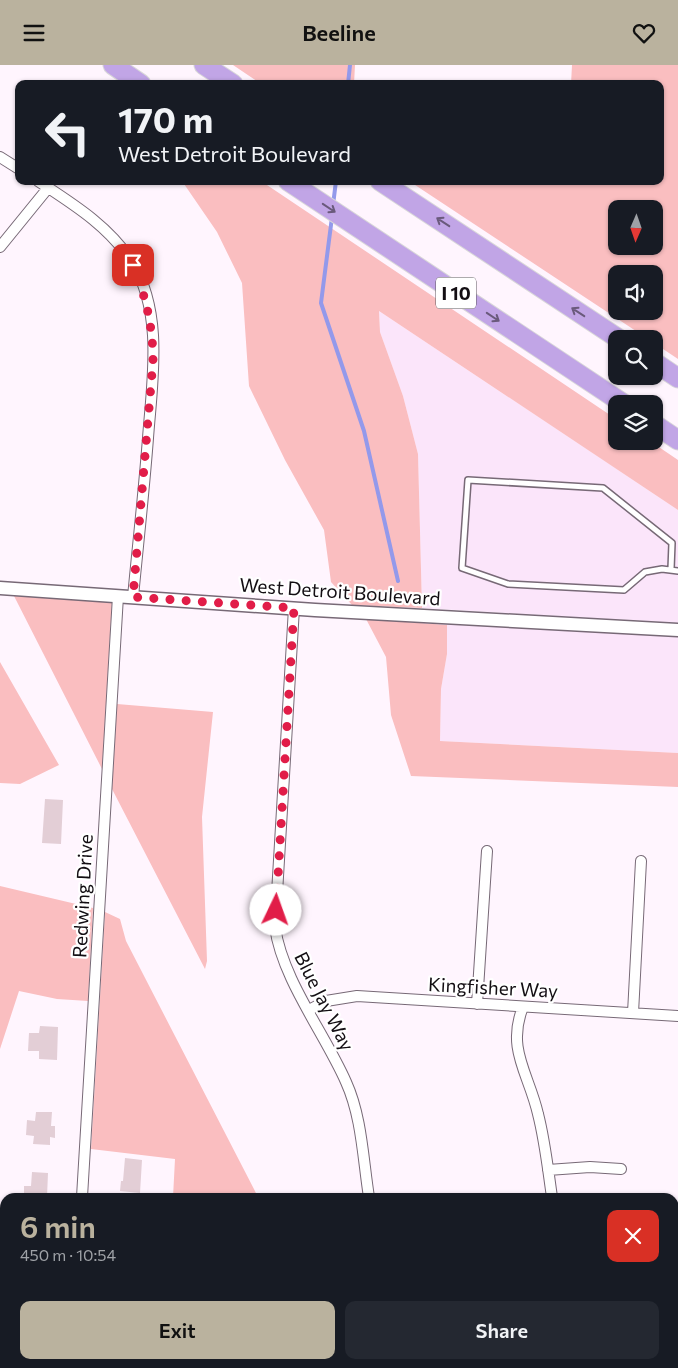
<!DOCTYPE html>
<meta charset="utf-8">
<style>
:root{--surface:#171b24;--page:#242831;--text:#f1f3f6;--muted:#9ea1a6;--accent:#bab29e}
body{margin:0;font-family:Commissioner,sans-serif;background:var(--page);color:var(--text);height:100vh;display:flex;flex-direction:column;font-size:19px;white-space:nowrap}
*{box-sizing:border-box;margin:0}
p{font-size:16px;color:var(--muted)}
.icon{flex:none;width:28px;height:28px;fill:none;stroke:currentColor;stroke-width:2;stroke-linecap:round;stroke-linejoin:round}
.map{position:relative;flex:1;overflow:hidden}
.side{position:absolute;left:0px;top:1128px;width:679px;height:176px;display:flex;flex-direction:column;background:var(--surface);border-radius:15px 15px 0 0;box-shadow:0 1px 4px #0004}
.side>*{flex:none}
.top-card{position:absolute;left:15px;top:15px;width:649px;height:105px;border-radius:10px;box-shadow:0 1px 4px #0004;background:#171b24;color:var(--text);overflow:hidden}
.needle{width:32px;rotate:182deg}
.fabs{position:absolute;left:608px;top:135px;display:grid;gap:10px}
.fabs a{display:grid;place-items:center;width:55px;height:55px;border-radius:10px;background:var(--surface);box-shadow:0 1px 4px #0004;font-size:25px}
.pin{position:absolute;display:grid;place-items:center;width:42px;height:42px;color:#fff;margin:-21px;border-radius:10px;box-shadow:0 2px 8px #0006}
.me{position:absolute;width:55px;margin:-28px;rotate:3deg;stroke-linejoin:round;filter:drop-shadow(0 0 4px #0008)}
.turn{display:flex;align-items:center;gap:18px;height:105px;padding:0 20px;font-size:22px}
.turn .icon{width:65px;height:65px;stroke-width:2.5}
.turn b{display:block;font-size:35px;line-height:42px}
.round{display:grid;place-items:center;flex:none;width:52px;height:52px;border-radius:10px;background:var(--page)}
.head{display:flex;align-items:center;justify-content:space-between;height:85px;padding:0 20px}
h1{font-size:30px;font-weight:600;line-height:38px;color:var(--accent)}
.primary-button{display:flex;gap:10px;margin-top:auto;padding:10px 20px}
.primary-button a{flex:1;height:58px;border-radius:10px;background:var(--accent);color:#111;font-size:20px;font-weight:600;line-height:58px;text-align:center}
.primary-button a+a{background:var(--page);color:var(--text)}
header{display:flex;justify-content:space-between;align-items:center;height:65px;padding:0 20px;background:var(--accent);color:#111;font-size:22px;font-weight:600}
.map>svg:first-child{display:block}
</style>
<header><svg class="icon" aria-label="menu" viewBox="0 0 24 24"><path d="M4 6h16M4 12h16M4 18h16"/></svg>Beeline<svg class="icon" aria-label="heart" viewBox="0 0 24 24"><path d="M12 20l-8-8c-3-5 5-10 8-4 3-6 11-1 8 4z"/></svg></header>
<div class="map">
<svg width="678" height="1303" viewBox="0 0 678 1303">
<rect width="100%" height="100%" fill="#fff5fe"/>
<path fill="#fbe5fa" d="M379,246L678,445V558L422,543L418,389L403,331L380,267Z
M422,557L678,572V688L440,676L441,624L447,589L439,559H422Z"/>
<path fill="#fabec0" fill-rule="evenodd" d="M233,0H355L354,19H261Z
M572,0H678V294L654,278V274H648L409,116H660V19H571ZM616,144H654V181H616ZM616,209H654V246H616Z
M182,116H261L616,354V376H650L678,395V445L379,246L380,267L403,331L418,389L422,543L352,540L331,517L324,465L285,395L249,321L242,218L217,167Z
M14,531L112,537L102,704Z
M366,554L447,560V589L441,624L440,676L678,688V722L411,711L391,650L386,592Z
M0,597L59,700L20,719L0,718Z
M117,639L213,647L202,752L207,896L205,904L112,724Z
M0,821L93,843L88,936L57,934L19,926L0,984Z
M105,847L120,854L126,876L258,1132H173L175,1094L91,1084Z
M185,1299H344L346,1303H183Z"/>
<g fill="none" stroke-linecap="round" stroke-linejoin="round">
<path stroke="#9399eb" stroke-width="4" d="M348,19L350,0
M333,140L336,116
M332,152L321,238L364,366L398,516"/>
</g>
<path fill="#e3ced6" d="M45,734L63,735L61,779L42,778Z
M40,961L58,962L57,995L39,994V986H28L29,968H39Z
M36,1047H52L51,1061H55V1073L50,1072V1080L33,1079L34,1071L26,1070L27,1055L35,1056Z
M125,1093L142,1095L140,1128L120,1126L121,1116H123Z
M32,1107L48,1108L47,1132H19V1129H24V1121H31Z
M2,1254H5V1269H1Z
M19,1299H40L39,1303H19Z"/>
<g fill="none" stroke-linecap="round" stroke-linejoin="round">
<defs>
<path id="service" d="M671,504L672,478L603,423L468,415L462,503L508,519L624,525L645,507L662,504L678,506"/>
<path id="minor" d="M0,92L19,104
M38,116C73,139 109,161 132,197C164,248 152,317 148,373C144,426 138,479 133,532
M0,182L48,123
M294,543L275,862C282,914 325,969 346,1017C362,1052 363,1095 369,1132
M477,939L487,786
M523,942C506,984 529,1009 538,1049C545,1076 548,1105 552,1132
M309,945L326,936L357,931L678,951
M633,948L641,796
M548,1105L590,1102L621,1104
M82,1132L118,531
M674,1265H678
M72,1303V1299
M552,1303V1299"/>
<path id="tertiary" d="M0,523L315,545L678,565"/>
<path id="motorway" d="M113,0L141,19
M204,0L233,19
M288,116L624,339
M380,116L619,274
M654,297L678,313
M654,359L678,375"/>
</defs>
<use href="#service" stroke="#776976" stroke-width="8"/>
<use href="#minor" stroke="#776976" stroke-width="12"/>
<use href="#tertiary" stroke="#776976" stroke-width="15"/>
<use href="#motorway" stroke="#d9d8d9" stroke-width="21"/>
<use href="#service" stroke="#fff" stroke-width="5"/>
<use href="#minor" stroke="#fff" stroke-width="10"/>
<use href="#tertiary" stroke="#fff" stroke-width="12"/>
<use href="#motorway" stroke="#c1a5e6" stroke-width="19"/>
</g>
<defs><path id="oneway-shaft" d="M-6 0H5M1.5-3L5.5 0L1.5 3" fill="none" stroke-width="1.6" stroke-linecap="round" stroke-linejoin="round" transform="scale(1.25)"/></defs>
<g stroke="#6a5a7c">
<use href="#oneway-shaft" transform="translate(329 143) rotate(34)"/>
<use href="#oneway-shaft" transform="translate(443 157) rotate(-147)"/>
<use href="#oneway-shaft" transform="translate(578 247) rotate(-147)"/>
<use href="#oneway-shaft" transform="translate(493 252) rotate(34)"/>
</g>
<g fill="none" stroke-linecap="round" stroke-linejoin="round">
<path stroke="#e11d48" stroke-width="9" stroke-dasharray="0 16.2" d="M133,200C146,232 153,262 153,296L133,532L294,543L276,845"/>
</g>
<g text-anchor="middle" dominant-baseline="central" stroke-width="4.5" stroke-linejoin="round" paint-order="stroke">
<rect fill="#fff" stroke="#5a565a" stroke-width="1" x="436" y="212.5" width="40" height="31" rx="4"/>
<g font-size="18" font-weight="bold" fill="#130e13">
<text x="456" y="228">I 10</text>
</g>
<g font-size="19" fill="#130e13" stroke="#fff">
<text transform="translate(340 526) rotate(4)">West Detroit Boulevard</text>
<text transform="translate(82 831) rotate(-87)">Redwing Drive</text>
<text transform="translate(493 922) rotate(3)">Kingfisher Way</text>
<text transform="translate(325 936) rotate(63)">Blue Jay Way</text>
</g>
</g>
</svg>
<div class="fabs">
<a><svg class="needle" viewBox="-14 -14 28 28"><path d="M0-13l5 13h-10z" fill="#e53935"/><path d="M0 13l5-13h-10z" fill="#9ea1a6"/></svg></a>
<a><svg class="icon" aria-label="sound" viewBox="0 0 24 24"><path d="M4 9h4l5-4v14l-5-4H4zM17 9q2 3 0 6"/></svg></a>
<a><svg class="icon" aria-label="search" viewBox="0 0 24 24"><circle cx="10" cy="10" r="6"/><path d="M15 15l6 6"/></svg></a>
<a><svg class="icon" aria-label="layers" viewBox="0 0 24 24"><path d="M12 4l9 5-9 5-9-5zM3 14l9 5 9-5"/></svg></a>
</div>
<div class="pin" style="left:133px;top:200px;background:#d93025"><svg class="icon" aria-label="arrive" viewBox="0 0 24 24"><path d="M6 21V4h12l-3 4 3 4H6"/></svg></div>
<svg class="me" style="left:276px;top:845px" viewBox="-20 -20 40 40"><circle r="19" fill="#fff"/><path d="M0-13L10 11 0 6-10 11z" fill="#e11d48"/></svg>
<div class="top-card">
<div class="turn"><svg class="icon" aria-label="left" viewBox="0 0 24 24"><path d="M17 20v-9H6M10 6l-5 5 5 5"/></svg><div><b>170 m</b>West Detroit Boulevard</div></div>
</div>
<section class="side">
<div class="head"><div><h1>6 min</h1><p>450 m · 10:54</p></div><a class="round" style="background:#d93025;color:#fff"><svg class="icon" aria-label="close" viewBox="0 0 24 24"><path d="M6 6l12 12M18 6L6 18"/></svg></a></div>
<div class="primary-button"><a>Exit</a><a>Share</a></div>
</section>
</div>
